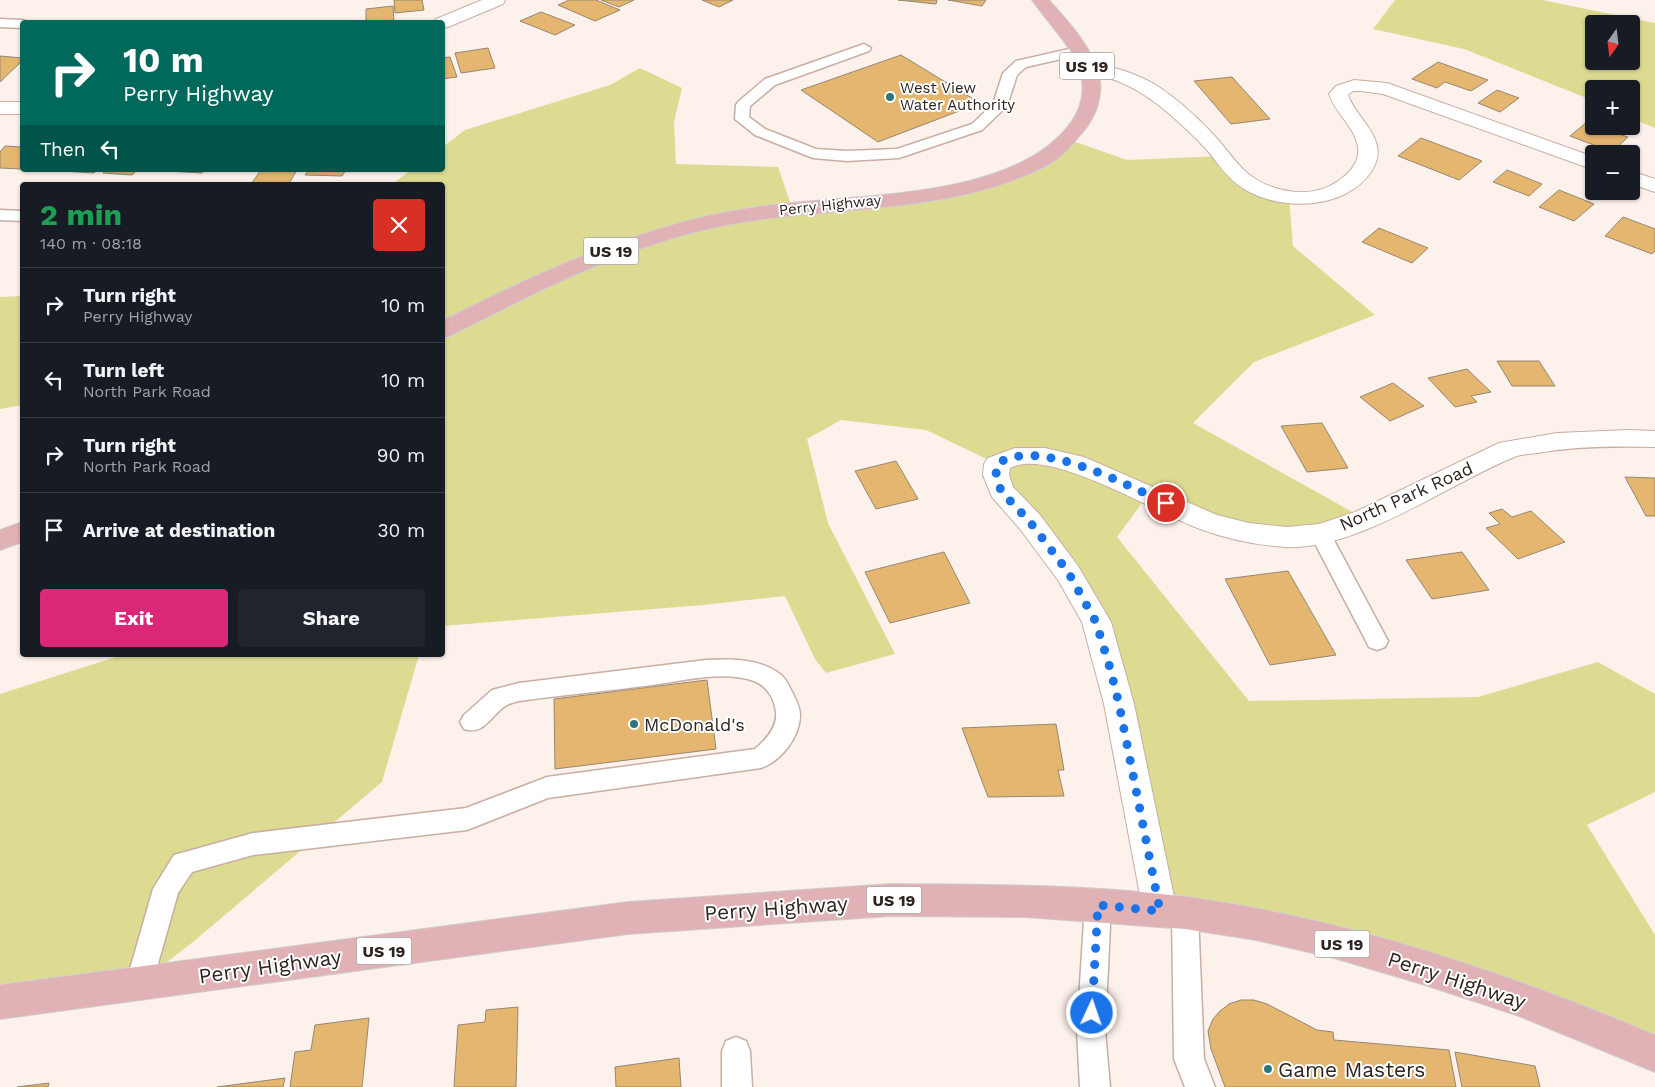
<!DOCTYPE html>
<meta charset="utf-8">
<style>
:root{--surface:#171b24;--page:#20242c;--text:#f1f3f6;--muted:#9ea1a6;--line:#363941;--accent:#db2777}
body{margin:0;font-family:"Work Sans",sans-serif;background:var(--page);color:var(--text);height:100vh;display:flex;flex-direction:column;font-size:19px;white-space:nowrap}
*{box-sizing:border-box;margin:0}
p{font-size:16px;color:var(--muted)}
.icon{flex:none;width:28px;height:28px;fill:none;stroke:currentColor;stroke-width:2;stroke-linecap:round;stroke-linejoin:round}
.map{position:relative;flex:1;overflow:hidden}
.panel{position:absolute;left:20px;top:182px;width:425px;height:475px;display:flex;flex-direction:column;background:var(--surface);border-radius:5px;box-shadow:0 1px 4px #0004}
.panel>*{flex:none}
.guide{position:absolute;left:20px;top:20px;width:425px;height:152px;border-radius:5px;box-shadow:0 1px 4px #0004;background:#00695c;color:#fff;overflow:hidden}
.needle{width:32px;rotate:194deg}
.fabs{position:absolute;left:1585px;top:15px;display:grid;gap:10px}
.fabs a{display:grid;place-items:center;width:55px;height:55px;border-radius:5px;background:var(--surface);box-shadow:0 1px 4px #0004;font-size:25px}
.pin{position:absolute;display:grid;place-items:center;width:42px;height:42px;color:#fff;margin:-21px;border:2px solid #fff;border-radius:50%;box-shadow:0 1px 5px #0007}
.me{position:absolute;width:55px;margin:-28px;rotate:3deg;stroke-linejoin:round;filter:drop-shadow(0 0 4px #0008)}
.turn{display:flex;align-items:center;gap:18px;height:105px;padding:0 20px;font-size:22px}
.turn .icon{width:65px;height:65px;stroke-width:2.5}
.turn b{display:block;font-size:35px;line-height:42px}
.then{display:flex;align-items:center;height:48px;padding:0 20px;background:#0003;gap:10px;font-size:19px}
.round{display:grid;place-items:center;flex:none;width:52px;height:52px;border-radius:5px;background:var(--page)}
.overview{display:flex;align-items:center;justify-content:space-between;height:85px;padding:0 20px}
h1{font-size:30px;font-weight:700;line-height:38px;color:#1e9e55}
.cta{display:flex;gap:10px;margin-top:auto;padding:10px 20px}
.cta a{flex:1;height:58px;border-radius:5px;background:var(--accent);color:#fff;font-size:20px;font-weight:700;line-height:58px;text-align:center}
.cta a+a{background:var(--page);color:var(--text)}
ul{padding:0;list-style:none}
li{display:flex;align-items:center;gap:15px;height:75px;padding:0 20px;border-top:1px solid var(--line)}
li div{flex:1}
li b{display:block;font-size:19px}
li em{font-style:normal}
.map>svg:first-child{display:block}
</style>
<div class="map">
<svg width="1655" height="1087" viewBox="0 0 1655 1087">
<rect width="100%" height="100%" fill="#fdf1ec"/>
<path fill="#dddb92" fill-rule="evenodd" d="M1395,0H1542L1655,23V128L1631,118V89H1594V101L1464,49L1373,29ZM1594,24H1631V61H1594Z
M640,68L682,88L674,122L676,164L778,167L792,208L979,185L1067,139L1127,160L1223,156L1235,172L1289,197L1293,246L1375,315L1254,362L1193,423L1365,519L1287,537L1148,495L1117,537L1249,701L1478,697L1598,662L1655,694V792L1587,825L1655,935V1054L1597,1029L1160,911L1110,668L997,464L926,430L841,420L807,439L828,523L895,654L826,673L815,659L785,596L703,605L443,626L442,185H391L411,170H442L443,147L465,130L610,85Z
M22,296V405L0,409V297Z
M122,655H419L382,782L193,942L140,983L0,1002V694Z"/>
<path fill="#e5b670" stroke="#968771" d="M394,0H422L424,10L395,13Z
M569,0H596L620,10L595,21L558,5Z
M601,0H634L619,7Z
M702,0H733L719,7Z
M898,0H937L936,4Z
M948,0H986L982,6Z
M393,6L394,22H366V9Z
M541,12L575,25L555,35L520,21Z
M488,48L495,68L461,73L455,53Z
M901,55L980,103L878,142L801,90Z
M0,56L22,58V61L0,82Z
M450,57L457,77L442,79V58Z
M1438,62L1488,80L1471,91L1445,82L1437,88L1412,79Z
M1232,77L1270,119L1231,124L1194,81Z
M1497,90L1519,98L1500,112L1478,103Z
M1587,122L1594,126L1628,137L1612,152L1570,136Z
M1421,138L1482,161L1459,180L1398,156Z
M5,146L22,147V167L21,169L0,168V152Z
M65,170H97L94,173L63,171Z
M105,170H137L132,175L103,173Z
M150,170H204L202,173Z
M261,170H297L288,185L251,184Z
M309,170H346L342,176L305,175Z
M1507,170L1542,184L1529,196L1493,182Z
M1559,190L1594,204L1574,221L1539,207Z
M1623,217L1655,229V251L1652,254L1605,236Z
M1379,228L1428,248L1412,263L1362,242Z
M1497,361H1539L1555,386H1512Z
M1467,369L1491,392L1471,396L1477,402L1455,407L1428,378Z
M1393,383L1424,406L1390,421L1360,397Z
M1322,423L1348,468L1307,472L1281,426Z
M896,461L918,499L876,509L855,471Z
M1625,477L1655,478V516H1646Z
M1502,509L1512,517L1531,511L1565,542L1518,559L1486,528L1500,524L1489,513Z
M944,552L970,603L890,623L865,572Z
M1462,552L1489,590L1432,599L1406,560Z
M1288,571L1336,655L1270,665L1225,579Z
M707,680L716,749L555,769L554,699Z
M1056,724L1064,770H1058L1064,796L988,797L962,728Z
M1241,1000H1254L1267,1004L1317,1030L1333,1032L1334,1040L1449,1050L1456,1087H1225L1211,1049L1208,1031L1213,1019L1220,1011L1229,1004Z
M518,1007L516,1087H454L458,1025L485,1022L486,1010Z
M369,1018L362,1087H290L295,1052L311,1050L315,1025Z
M1455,1052L1535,1066L1540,1087H1462Z
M679,1058L681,1087H616L615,1067Z
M285,1078L283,1087H217Z
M49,1083L48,1087H17Z"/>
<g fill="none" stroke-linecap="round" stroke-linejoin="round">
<defs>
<path id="service" d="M0,19L22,20L28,22H22V28L0,27Z
M864,44L871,48L869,51L775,85L750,106L749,117L765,129L816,149L847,151L897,149L972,124L993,104L1003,73L1016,61L1078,47L1085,51L1083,54L1026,67L1017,75L1007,106L982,130L899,158L847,161L813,158L755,135L735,119L736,105L738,102L765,79Z
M0,210L22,211V221L0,220Z
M1321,526L1328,529L1388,641L1385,647L1377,650L1369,647L1366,641L1310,534L1314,529Z
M706,660C729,659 757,658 777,672C784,676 788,683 791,690C795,698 800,706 800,715C800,737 781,761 761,768L548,798L467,830L253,855L192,872L178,893L150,992L140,996L130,992L126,983L153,889L174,855L253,833L466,808L547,777L755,749C768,738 780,724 775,707C773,696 765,685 754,681C723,670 683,681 652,685C607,691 563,695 519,701C515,702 510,703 507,705C491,714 485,736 464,729L460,722L464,715L492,690L519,683Z
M1098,893L1107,896L1111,905L1105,1031L1110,1087H1080L1077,1031L1085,905L1089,896Z
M1185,901L1195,904L1198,913L1204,1059L1215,1087H1185L1174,1059L1172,913L1175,904Z
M736,1037L746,1041L750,1051L752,1087H722V1051L726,1041Z"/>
<path id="minor" d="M482,0H505L503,4L448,27L442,28V22H434L436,19Z
M1088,61C1113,67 1137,73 1159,87C1178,100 1195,115 1211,132C1223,144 1233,160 1246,172C1270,193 1312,200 1338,181C1350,173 1360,162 1358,147C1355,127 1335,113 1329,94L1336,86L1354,80L1387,83L1594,157V170L1383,94L1361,91H1353L1348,95C1358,122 1392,140 1371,172C1364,182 1355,189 1345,194C1313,210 1265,206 1237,184C1225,175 1217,162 1207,150C1194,136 1180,123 1166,111C1137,87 1117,79 1082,70L1079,66L1082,62Z
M0,102H22V114H0Z
M1631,171L1655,179V192L1631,184Z
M1628,430L1655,431V447C1616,446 1576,446 1538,453C1530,454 1520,454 1512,458C1447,485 1356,551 1285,547C1256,545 1227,539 1200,529C1158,514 1049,446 1010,468L1009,475L1013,487L1040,515L1078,566L1111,622L1134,704L1177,911L1172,922L1160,927L1148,922L1143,911L1104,704L1082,622L1058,580L1020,529L992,497L983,475L984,464L988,458L1015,448H1045L1084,457L1217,515L1249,523L1287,527L1319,524L1355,512L1499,443L1557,433Z"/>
<path id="primary" d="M1032,0H1049C1068,22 1092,46 1099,76C1104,96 1095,118 1082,133C1076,139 1071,147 1065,152C1052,165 1032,173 1014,180C915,217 805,205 703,230C614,252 531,294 450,336L442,338V321C523,280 603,243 691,220C723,212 757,206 791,203C873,194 1020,196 1072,121C1104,73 1056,35 1032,0Z
M22,522V542L0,550V530Z
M891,884C990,885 1089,884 1187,897C1348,919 1505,972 1655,1035V1072L1519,1016L1425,985L1334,958L1256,940L1185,929L1025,917L891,916L628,934L0,1019V985L628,902Z"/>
</defs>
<use href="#service" stroke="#c9aea1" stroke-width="3"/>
<use href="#minor" stroke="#c9aea1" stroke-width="2"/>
<use href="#primary" stroke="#d1cfce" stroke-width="2"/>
<use href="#service" fill="#fff" fill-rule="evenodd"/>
<use href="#minor" fill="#fff" fill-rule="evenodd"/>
<use href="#primary" fill="#e0b2b5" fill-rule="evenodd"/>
</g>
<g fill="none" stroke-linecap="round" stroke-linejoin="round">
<path stroke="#1a73e8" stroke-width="9" stroke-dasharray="0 16.2" d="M1092,1013L1098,905L1160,911L1119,704L1110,668L1096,622L1068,572L1030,522L1001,491L996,475L997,464C1037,436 1126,485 1166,503"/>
</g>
<g fill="#2d7778" stroke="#fff" stroke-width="2">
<circle cx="890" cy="97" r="5"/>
<circle cx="634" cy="724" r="5"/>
<circle cx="1268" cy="1069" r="5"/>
</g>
<g text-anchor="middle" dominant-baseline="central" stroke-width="4" stroke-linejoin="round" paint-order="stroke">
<g font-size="15" fill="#2f2520" stroke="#fff" text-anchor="start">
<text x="900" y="88">West View<tspan x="900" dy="17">Water Authority</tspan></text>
</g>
<g font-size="15" fill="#2f2520" stroke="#fff">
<text transform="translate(830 205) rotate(-6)">Perry Highway</text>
</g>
<g fill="#fff" stroke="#6d6663" stroke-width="1">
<rect x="1059.5" y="52.5" width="55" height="27" rx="4"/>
<rect x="583.5" y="237.5" width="55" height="27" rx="4"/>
<rect x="866.5" y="886.5" width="55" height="27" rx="4"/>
<rect x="1314.5" y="930.5" width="55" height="27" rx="4"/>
<rect x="356.5" y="937.5" width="55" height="27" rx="4"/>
</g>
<g font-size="16" font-weight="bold" fill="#2f2520">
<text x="1087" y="66">US 19</text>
<text x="611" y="251">US 19</text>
<text x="894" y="900">US 19</text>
<text x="1342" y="944">US 19</text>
<text x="384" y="951">US 19</text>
</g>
<g font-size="18" fill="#2f2520" stroke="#fff">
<text transform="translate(1406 496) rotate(-24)">North Park Road</text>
</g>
<g font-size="18" fill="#2f2520" stroke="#fff" text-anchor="start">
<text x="644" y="724">McDonald's</text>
</g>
<g font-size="21" fill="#2f2520" stroke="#fff">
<text transform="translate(776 908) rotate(-4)">Perry Highway</text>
<text transform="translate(270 966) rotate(-8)">Perry Highway</text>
<text transform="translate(1457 980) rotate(18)">Perry Highway</text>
</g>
<g font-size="21" fill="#2f2520" stroke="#fff" text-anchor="start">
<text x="1278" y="1069">Game Masters</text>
</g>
</g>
</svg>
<div class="fabs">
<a><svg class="needle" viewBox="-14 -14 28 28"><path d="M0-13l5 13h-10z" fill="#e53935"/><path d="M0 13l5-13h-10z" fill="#9ea1a6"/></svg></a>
<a>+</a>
<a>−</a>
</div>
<div class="pin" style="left:1166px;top:503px;background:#d93025"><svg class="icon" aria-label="arrive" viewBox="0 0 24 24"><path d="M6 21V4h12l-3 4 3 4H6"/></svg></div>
<svg class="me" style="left:1092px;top:1013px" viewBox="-20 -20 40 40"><circle r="17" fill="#1a73e8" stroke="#fff" stroke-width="3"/><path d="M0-11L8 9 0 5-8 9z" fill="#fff"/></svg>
<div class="guide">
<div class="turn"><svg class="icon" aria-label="right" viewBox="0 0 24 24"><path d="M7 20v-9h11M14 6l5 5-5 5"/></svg><div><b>10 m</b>Perry Highway</div></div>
<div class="then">Then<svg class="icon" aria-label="left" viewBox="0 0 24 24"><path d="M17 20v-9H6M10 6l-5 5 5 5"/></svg></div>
</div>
<section class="panel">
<div class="overview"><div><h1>2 min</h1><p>140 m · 08:18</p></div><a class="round" style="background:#d93025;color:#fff"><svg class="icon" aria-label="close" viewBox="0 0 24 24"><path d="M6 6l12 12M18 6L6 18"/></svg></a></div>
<ul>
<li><svg class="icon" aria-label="right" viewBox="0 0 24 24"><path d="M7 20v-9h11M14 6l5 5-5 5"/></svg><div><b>Turn right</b><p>Perry Highway</p></div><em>10 m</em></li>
<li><svg class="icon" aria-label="left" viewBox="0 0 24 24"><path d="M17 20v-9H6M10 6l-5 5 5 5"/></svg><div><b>Turn left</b><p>North Park Road</p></div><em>10 m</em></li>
<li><svg class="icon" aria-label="right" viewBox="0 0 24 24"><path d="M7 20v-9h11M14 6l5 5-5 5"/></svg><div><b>Turn right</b><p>North Park Road</p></div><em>90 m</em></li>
<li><svg class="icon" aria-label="arrive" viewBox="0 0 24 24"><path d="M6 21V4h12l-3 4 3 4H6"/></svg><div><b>Arrive at destination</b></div><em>30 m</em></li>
</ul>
<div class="cta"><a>Exit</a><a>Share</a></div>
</section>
</div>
